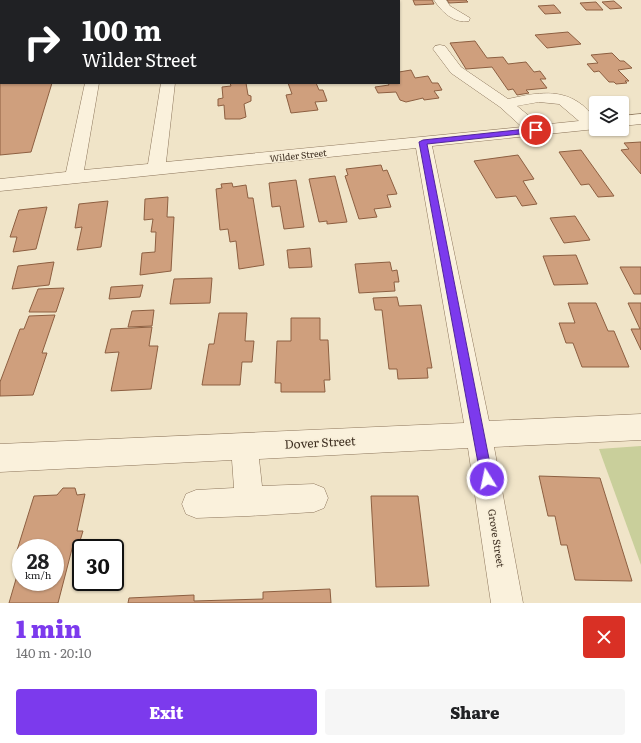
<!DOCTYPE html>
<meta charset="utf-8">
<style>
:root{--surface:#fff;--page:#f6f6f6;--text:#202124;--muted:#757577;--accent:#7c3aed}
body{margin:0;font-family:Literata,serif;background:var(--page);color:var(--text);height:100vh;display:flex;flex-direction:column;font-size:15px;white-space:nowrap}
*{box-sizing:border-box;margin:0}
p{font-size:13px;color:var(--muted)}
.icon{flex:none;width:22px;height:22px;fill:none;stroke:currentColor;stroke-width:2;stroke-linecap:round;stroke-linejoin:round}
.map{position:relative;height:603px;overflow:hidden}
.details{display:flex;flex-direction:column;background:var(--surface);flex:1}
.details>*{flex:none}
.banner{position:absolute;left:0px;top:0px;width:400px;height:84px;box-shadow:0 1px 3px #0004;background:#202124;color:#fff;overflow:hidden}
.tools{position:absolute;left:589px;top:96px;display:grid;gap:8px}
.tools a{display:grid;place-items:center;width:40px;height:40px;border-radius:4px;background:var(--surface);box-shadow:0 1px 3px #0004;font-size:20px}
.speed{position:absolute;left:12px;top:539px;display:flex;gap:8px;font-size:20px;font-weight:700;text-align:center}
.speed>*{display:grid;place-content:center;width:52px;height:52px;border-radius:50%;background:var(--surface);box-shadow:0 1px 3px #0004;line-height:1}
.speed small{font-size:10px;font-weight:400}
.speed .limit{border:2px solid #111;border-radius:6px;background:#fff;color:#111}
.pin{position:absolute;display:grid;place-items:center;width:34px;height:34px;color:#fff;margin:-17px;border:2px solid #fff;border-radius:50%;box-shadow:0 1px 4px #0007}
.me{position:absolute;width:44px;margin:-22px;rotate:350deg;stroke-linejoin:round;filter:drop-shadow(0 0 3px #0008)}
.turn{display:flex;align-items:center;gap:14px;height:84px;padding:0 16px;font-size:18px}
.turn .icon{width:52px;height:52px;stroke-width:2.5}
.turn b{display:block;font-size:28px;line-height:34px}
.round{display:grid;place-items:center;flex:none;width:42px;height:42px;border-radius:4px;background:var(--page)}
.head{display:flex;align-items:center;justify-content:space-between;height:68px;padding:0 16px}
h1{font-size:24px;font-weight:800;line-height:30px;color:var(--accent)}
.button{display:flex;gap:8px;margin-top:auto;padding:8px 16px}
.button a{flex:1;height:46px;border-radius:4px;background:var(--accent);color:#fff;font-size:16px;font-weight:800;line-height:46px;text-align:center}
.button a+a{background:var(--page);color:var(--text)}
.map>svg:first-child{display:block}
</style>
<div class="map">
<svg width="641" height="603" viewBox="0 0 641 603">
<rect width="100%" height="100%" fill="#f0e4c8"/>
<path fill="#c9cf9b" d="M641,446V565L599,449Z"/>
<path fill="#cf9f7d" stroke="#8d5f41" d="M52,0H105L51,1Z
M211,0H249V1H211Z
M413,0H432L434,4L415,5Z
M447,0H466L468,2L449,3Z
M614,1L622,8L610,9L602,2Z
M596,2L603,10H586L580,3Z
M554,5L561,13L545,14L538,6Z
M568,32L581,44L547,48L535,35Z
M475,41L487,58L503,57L508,64L526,62L534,72L540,71L546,79H540L547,88L526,90L529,93L517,95L513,89L508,90L492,67L466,69L450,43Z
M612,53L620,61H624L632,68L618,70L629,81H625L627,83L616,84L614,82H609L599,71L594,72L587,64L598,63L591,55Z
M411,70L415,78L428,76L432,83H438L442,90L434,91L439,98L424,100L423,98L406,102L400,100L396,92L378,93L375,87L389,85L388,83H399V72Z
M0,82L52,83L31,152L0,155Z
M230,83H246L248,95L251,96V101L244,104L246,117L240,119H225L224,105L218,106V99L223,98L222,87L231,86Z
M288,83H316L319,90H323L327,101L315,102L318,110L291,113L286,95L292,94Z
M641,142V174L621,150L629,149L624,143Z
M581,150L614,196L598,197L589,184L581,185L559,152Z
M518,155L534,179L523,181L537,204L522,206L516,196L496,198L474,161Z
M381,165L383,171L387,170L397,194L387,195L391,207L374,209L377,217L359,219L345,176L348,175L346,169Z
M335,176L347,222L327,224V221L319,222L309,179Z
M296,180L304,227L284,229L280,206L272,207L269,183Z
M232,183L233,187L246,185L248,198H253L264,265L239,269L236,241L230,242L228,229L220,230L216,189L222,188L221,184Z
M168,197L167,217H174L171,271L140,275L142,253L155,252L156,232H151L153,219L144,220L145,199Z
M108,201L101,247L77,250L82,227L75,228L79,204Z
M47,207L36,249L13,252L17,237H10L19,210Z
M575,216L590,240L564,243L550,218Z
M310,248L312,267L289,268L287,250Z
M576,255L588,284L554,285L543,256Z
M54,262L49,285L12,289L18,266Z
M390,262L392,271L397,270L399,282H394L395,291L359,293L355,264Z
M620,267H641V294H634Z
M212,278L210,303L170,304L174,279Z
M143,285L140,297L109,299L111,287Z
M64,288L56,312H29L38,289Z
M397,297L399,306L421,305L432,368H427L428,378L398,379L397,369H389L382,310H375L373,298Z
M568,303H596L608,331H614L629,367H582L573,343H566L559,323H575Z
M628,303H641V350L631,329H640Z
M154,310L152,326L128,327L132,311Z
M219,313H247L245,341H254L252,362H242L240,385H202L209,344H214Z
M55,315L42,353H47L33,395L0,396V382L20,329H24L29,316Z
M291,318H320V340H328L330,380H324L325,392H281V383H275L277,341H291Z
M152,327L149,346H158L151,389L111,391L119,352L105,353L111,329Z
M539,476L600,478L632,581L575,580L567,545H561L555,516H548Z
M63,488H75L77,495L85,494L77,531H83L79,544L73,545L58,603H9L21,562V582H55V548H21V560H14L34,496L57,495Z
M371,496H418L429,586L376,587Z
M330,589L331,603H128L129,598L194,595V601L263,599V592Z"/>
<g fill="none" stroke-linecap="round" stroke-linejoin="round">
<defs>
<path id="minor" d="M174,0H186V1H174Z
M434,0H446L450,6L470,18L469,21C454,24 441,11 434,0Z
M440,45L445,46L461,67L508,99C531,94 557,88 578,102C585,106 590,113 596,119V129L432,146L489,421L641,414V440L494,447L523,603H491L468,448L259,459L262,486L314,484L324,488L328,498L324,508L314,512L249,516L196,518L186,514L182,504L186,494L196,490L234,488L232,460L0,472V444L464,423L416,148L0,191V179L66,172L85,83H99L84,170L148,164L161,83H175L166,162L522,127L500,107L451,73L433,49L435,46ZM539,102L559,104L579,121L540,125L517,106Z
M641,114V124L622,126V116Z"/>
</defs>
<use href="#minor" stroke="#8d765c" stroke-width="1"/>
<use href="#minor" fill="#faf1dc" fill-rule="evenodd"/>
</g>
<path fill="#7c3aed" stroke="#51269a" d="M536,128L539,129V132L427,144L493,479L491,483L487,485L483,483L481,479L419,142L423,140Z"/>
<g text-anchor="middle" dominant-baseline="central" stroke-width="3" stroke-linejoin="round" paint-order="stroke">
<g font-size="9" fill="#3d2e20" stroke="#f7eed8">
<text transform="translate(298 155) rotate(-6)">Wilder Street</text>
</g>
<g font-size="10" fill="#3d2e20" stroke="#f7eed8">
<text transform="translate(497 538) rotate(81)">Grove Street</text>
</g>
<g font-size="12" fill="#3d2e20" stroke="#f7eed8">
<text transform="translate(320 442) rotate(-3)">Dover Street</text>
</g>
</g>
</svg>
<div class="tools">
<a><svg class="icon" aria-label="layers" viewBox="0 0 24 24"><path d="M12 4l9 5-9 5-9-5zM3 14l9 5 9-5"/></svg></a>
</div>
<div class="speed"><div>28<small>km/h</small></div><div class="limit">30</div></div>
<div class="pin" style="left:536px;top:130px;background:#d93025"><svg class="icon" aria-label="arrive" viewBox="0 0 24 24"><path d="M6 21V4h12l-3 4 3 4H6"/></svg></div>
<svg class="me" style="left:487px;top:479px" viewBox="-20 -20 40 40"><circle r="17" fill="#7c3aed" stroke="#fff" stroke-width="3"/><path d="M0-11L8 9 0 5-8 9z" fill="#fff"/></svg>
<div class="banner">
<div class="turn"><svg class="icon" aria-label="right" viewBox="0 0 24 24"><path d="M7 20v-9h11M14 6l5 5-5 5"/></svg><div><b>100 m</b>Wilder Street</div></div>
</div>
</div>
<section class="details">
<div class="head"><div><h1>1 min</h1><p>140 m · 20:10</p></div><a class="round" style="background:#d93025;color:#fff"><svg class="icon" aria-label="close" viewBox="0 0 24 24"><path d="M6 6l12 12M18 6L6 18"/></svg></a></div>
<div class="button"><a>Exit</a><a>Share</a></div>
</section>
